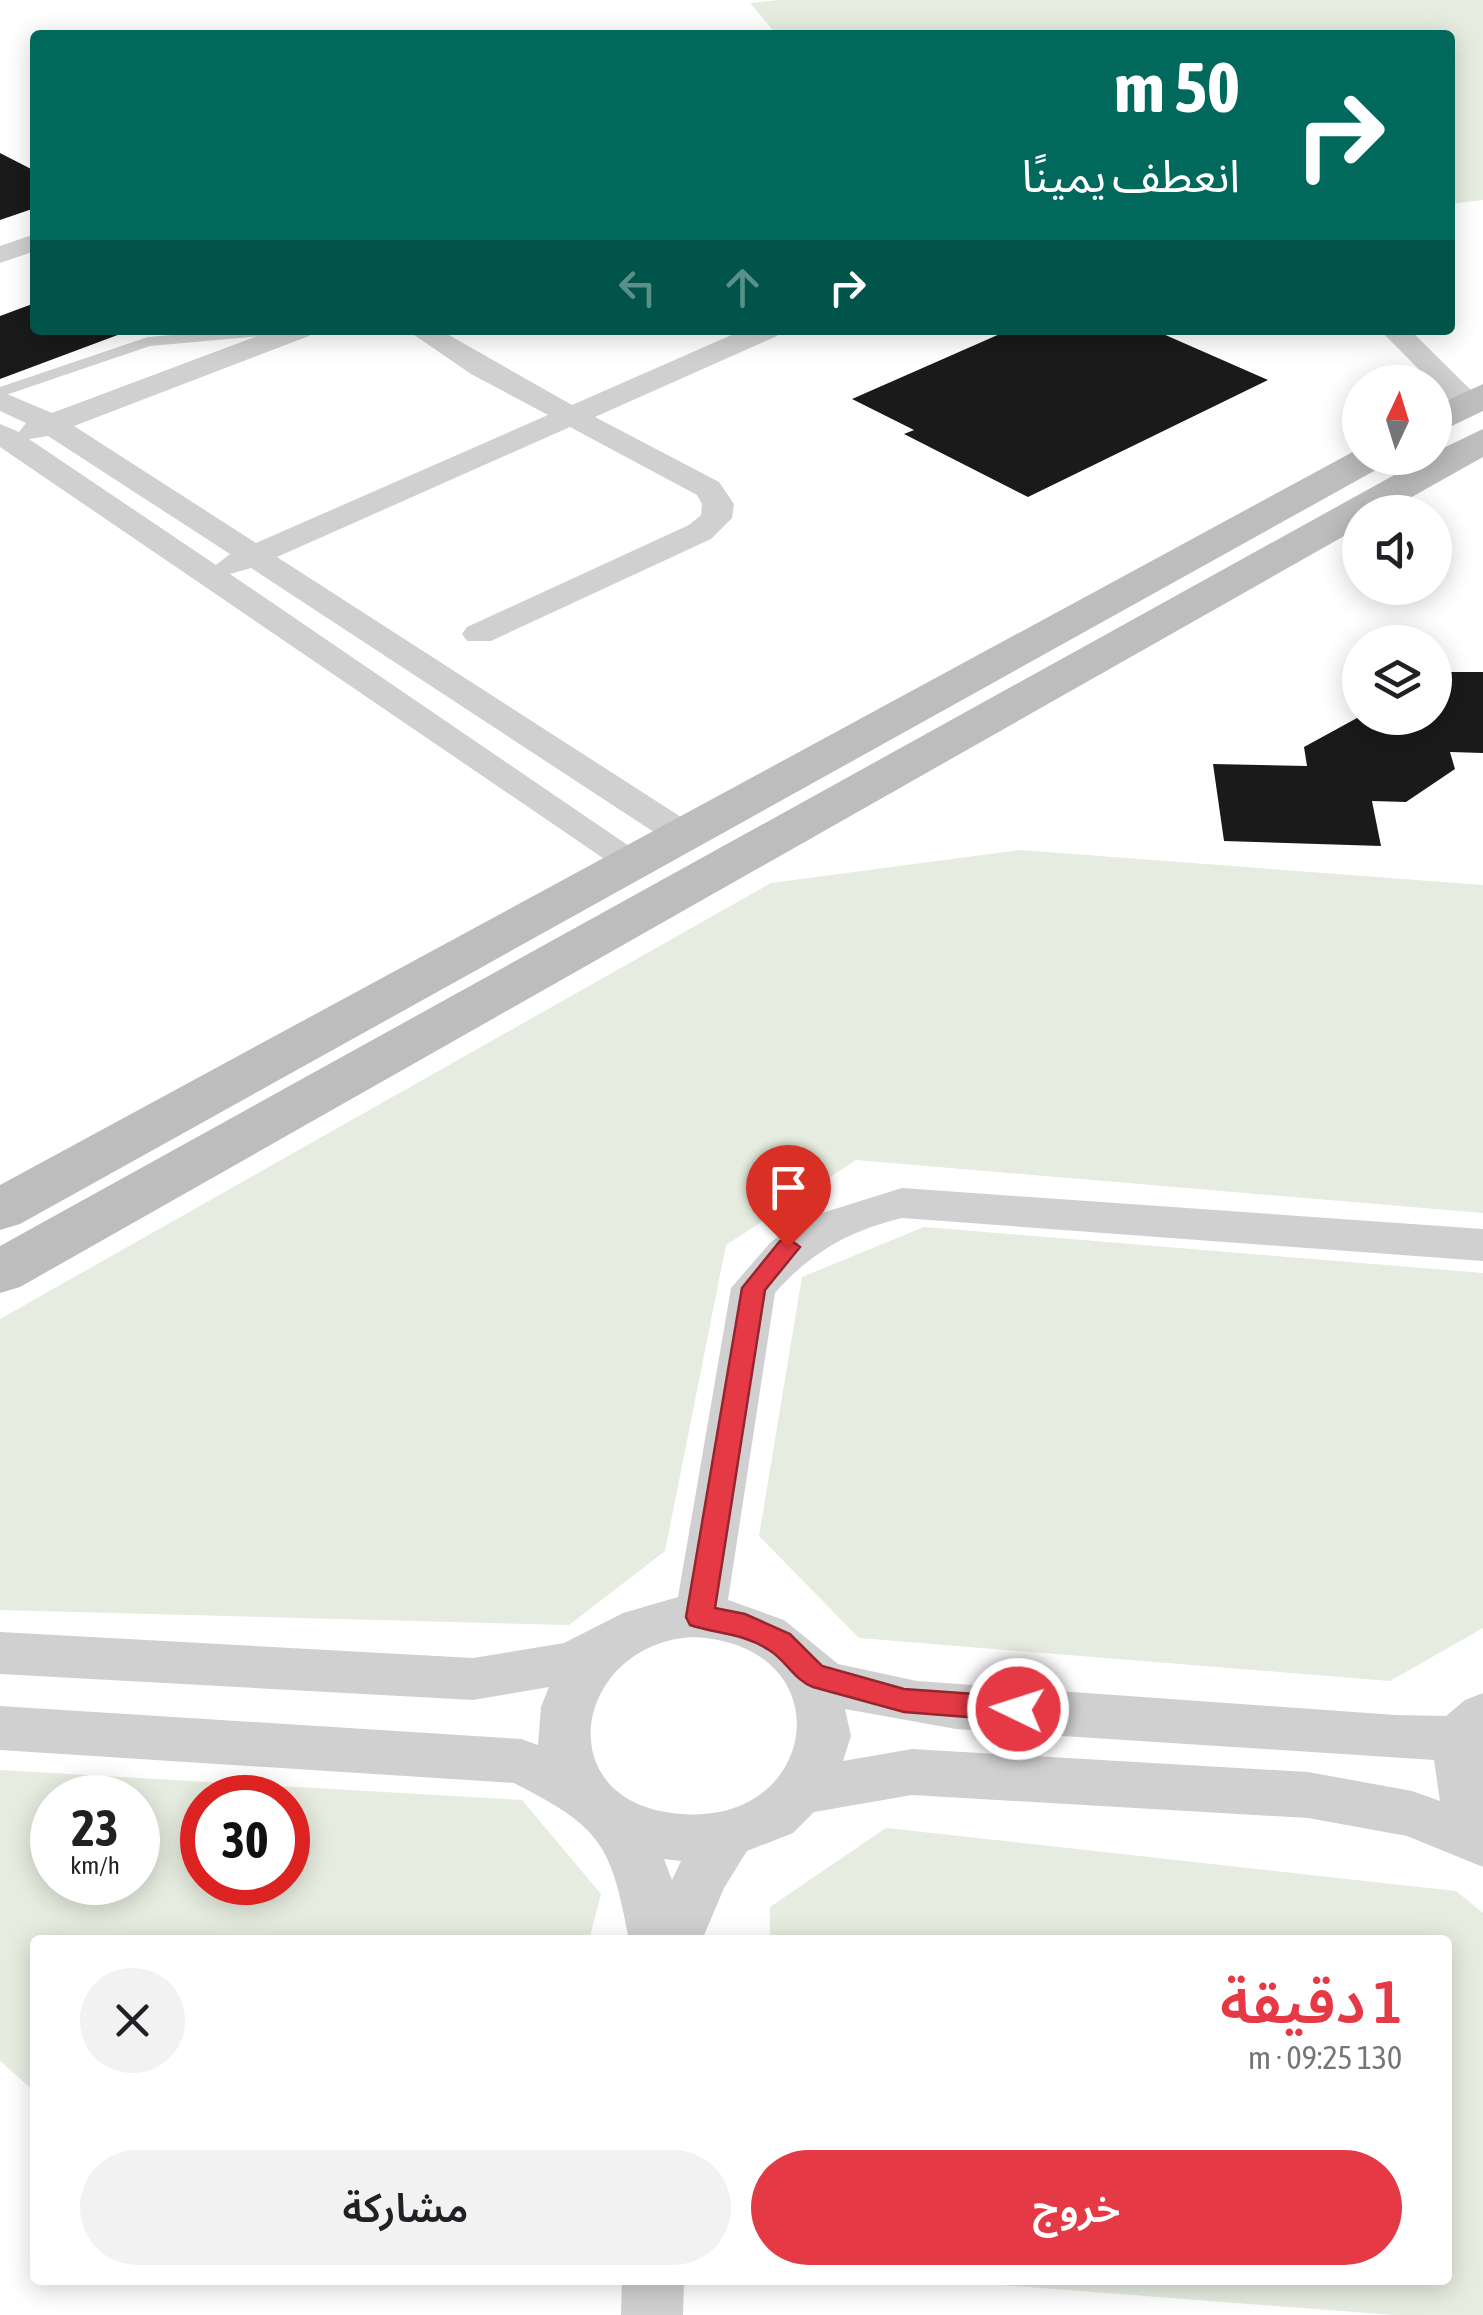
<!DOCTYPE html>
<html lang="ar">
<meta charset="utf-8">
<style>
:root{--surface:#fff;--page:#f2f2f2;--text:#202124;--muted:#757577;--accent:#e63946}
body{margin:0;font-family:"Asap Condensed","Noto Sans Arabic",sans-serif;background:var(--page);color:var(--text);direction:rtl;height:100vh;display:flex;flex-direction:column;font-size:38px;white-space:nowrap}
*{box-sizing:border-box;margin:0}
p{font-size:32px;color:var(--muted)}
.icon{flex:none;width:55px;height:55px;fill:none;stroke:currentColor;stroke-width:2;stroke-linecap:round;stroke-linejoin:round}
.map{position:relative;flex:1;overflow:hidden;direction:ltr}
.details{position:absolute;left:30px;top:1935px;width:1422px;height:350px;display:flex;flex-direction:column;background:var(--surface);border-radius:10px;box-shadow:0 5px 25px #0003;direction:rtl}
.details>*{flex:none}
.guide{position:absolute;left:30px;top:30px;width:1425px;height:305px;border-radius:10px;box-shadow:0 5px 25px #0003;direction:rtl;background:#00695c;color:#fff;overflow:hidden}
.needle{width:65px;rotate:4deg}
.tools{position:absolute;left:1342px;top:365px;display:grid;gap:20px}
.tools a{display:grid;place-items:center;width:110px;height:110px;border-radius:50%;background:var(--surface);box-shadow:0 5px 25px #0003;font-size:50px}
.speed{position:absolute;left:30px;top:1775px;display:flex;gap:20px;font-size:50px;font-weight:700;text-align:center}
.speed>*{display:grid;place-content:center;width:130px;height:130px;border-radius:50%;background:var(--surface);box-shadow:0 5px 25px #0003;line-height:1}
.speed small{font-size:25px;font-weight:400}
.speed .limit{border:15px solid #d22;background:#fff;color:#111}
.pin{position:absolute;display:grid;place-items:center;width:85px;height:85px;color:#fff;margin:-102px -42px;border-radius:50% 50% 50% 0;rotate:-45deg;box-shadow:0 0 10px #0007}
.pin .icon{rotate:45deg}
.me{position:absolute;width:110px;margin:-55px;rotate:274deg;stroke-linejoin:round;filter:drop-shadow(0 0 8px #0008)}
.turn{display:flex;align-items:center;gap:35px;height:210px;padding:0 50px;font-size:45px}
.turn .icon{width:130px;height:130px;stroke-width:2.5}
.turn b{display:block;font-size:70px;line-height:85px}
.lanes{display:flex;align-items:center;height:95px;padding:0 50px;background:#0003;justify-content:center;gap:50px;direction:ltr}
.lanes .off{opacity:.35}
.round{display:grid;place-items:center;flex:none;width:105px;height:105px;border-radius:52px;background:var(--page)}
.headline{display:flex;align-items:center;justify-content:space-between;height:170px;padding:0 50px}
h1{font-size:60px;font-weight:600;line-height:75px;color:var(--accent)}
.action{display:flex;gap:20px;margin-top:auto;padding:20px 50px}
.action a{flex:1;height:115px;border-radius:60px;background:var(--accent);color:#fff;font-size:40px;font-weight:600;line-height:115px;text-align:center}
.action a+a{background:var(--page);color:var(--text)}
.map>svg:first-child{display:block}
</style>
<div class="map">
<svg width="1483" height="2315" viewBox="0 0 1483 2315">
<rect width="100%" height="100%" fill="#fff"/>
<path fill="#e6ecdf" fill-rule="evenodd" d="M781,0H1483V200L1450,204V35H777L750,3Z
M1020,850L1483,885V1213L856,1160L726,1245L665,1551L569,1625L0,1610V1319L771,883Z
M924,1227L1483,1273V1628L1390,1681L859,1638L759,1536L802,1277Z
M0,1770L522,1800L601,1894L589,1940H35V2092L0,2061ZM52,1798H138V1882H52ZM202,1798H288V1882H202Z
M886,1828L1456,1891L1483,1913V2315H1394L936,2280H1448V1940H770V1907Z"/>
<path fill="#1a1a1a" d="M0,153L35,171V208L0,220Z
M35,303V330L123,333L0,379V316Z
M1009,330H1154L1268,380L1028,497L904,434L914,430L852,399Z
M1435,672H1483V753L1450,752L1455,769L1406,802L1372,801L1381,846L1224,841L1213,764L1307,766L1304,747L1357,718H1435Z"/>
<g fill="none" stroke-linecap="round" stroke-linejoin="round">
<path fill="#d0d0d0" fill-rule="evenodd" d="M233,330H291L284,334L150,346L0,397V387L148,337Z"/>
<path fill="#d0d0d0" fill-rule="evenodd" d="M35,234V251L0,263V246Z
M273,330H313L309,336L74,426L256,543L548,415L471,374L407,330H440L572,405L743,330H781L777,336L595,417L719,482L734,504L732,518L711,539L491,641H467L462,634L467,627L689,525L701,515L702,504L697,495L570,427L277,557L695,826L700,834L695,842H669L251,568L230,574L651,861L645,869H619L0,447V424L19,432L26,423L0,411V391L52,413ZM48,436L230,554L216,565L29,439Z
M1380,330H1410L1478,397L1483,403L1478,409H1458Z
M902,1188L1483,1229V1261L902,1218C849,1231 811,1252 775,1293L728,1600L784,1620L838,1664L917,1681L1396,1715L1446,1716L1465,1700L1483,1693V1867L1407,1836L1308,1818L912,1795L814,1812L793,1833L747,1851L724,1888L702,1940H629C611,1844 602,1828 514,1783L0,1750V1706L521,1739L538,1745L541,1707L549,1687L473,1700L0,1674V1632L473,1658L564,1643L623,1613L678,1597L731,1288L771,1242L803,1219ZM693,1637C848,1644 820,1833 672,1813C546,1797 577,1643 693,1637ZM845,1709L956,1729L1434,1760L1440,1801L1412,1791L1308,1772L912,1749L843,1761L851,1736ZM664,1859L681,1861L672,1880Z
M622,2280H684L683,2315H621Z"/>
<path fill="#bdbdbd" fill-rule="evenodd" d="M1483,384V411L1435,434V406Z
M1483,429V457L1385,512H1360V527L20,1287L0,1293V1246L1425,458H1435V452Z
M1360,448V458H1389L1383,466L20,1224L0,1230V1185Z"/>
</g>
<path fill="#e63946" stroke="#96252e" stroke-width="2.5" d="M788,1238L800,1247L765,1290L715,1608L745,1614L790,1634L822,1666L904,1689L1018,1697L1028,1701L1032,1709L1028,1717L1018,1721L904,1712L813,1687C794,1680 786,1660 769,1650C744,1633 717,1634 690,1625L686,1617L742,1288L780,1241Z"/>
</svg>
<div class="tools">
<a><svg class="needle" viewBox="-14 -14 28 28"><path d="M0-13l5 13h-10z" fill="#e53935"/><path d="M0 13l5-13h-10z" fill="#757577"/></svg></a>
<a><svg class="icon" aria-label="sound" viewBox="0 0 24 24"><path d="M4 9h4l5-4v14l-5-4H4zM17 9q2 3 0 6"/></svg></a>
<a><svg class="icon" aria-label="layers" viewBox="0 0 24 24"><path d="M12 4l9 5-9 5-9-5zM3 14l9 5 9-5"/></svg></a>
</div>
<div class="speed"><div>23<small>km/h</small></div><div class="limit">30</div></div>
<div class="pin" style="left:788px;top:1247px;background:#d93025"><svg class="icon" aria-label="arrive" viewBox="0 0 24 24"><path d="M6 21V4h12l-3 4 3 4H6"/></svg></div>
<svg class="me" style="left:1018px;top:1709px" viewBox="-20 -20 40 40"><circle r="17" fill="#e63946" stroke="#fff" stroke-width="3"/><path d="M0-11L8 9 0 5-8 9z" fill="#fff"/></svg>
<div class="guide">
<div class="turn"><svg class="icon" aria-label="right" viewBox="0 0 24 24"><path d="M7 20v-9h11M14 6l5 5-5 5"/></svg><div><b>50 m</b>انعطف يمينًا</div></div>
<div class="lanes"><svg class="icon off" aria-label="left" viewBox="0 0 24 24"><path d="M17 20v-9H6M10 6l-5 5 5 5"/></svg><svg class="icon off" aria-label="ahead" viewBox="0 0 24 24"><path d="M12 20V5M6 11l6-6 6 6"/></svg><svg class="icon" aria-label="right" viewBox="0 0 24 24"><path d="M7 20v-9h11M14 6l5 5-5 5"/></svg></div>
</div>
<section class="details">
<div class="headline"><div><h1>1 دقيقة</h1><p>130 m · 09:25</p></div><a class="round"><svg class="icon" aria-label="close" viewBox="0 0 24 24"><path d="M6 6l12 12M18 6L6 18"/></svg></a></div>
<div class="action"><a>خروج</a><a>مشاركة</a></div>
</section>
</div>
